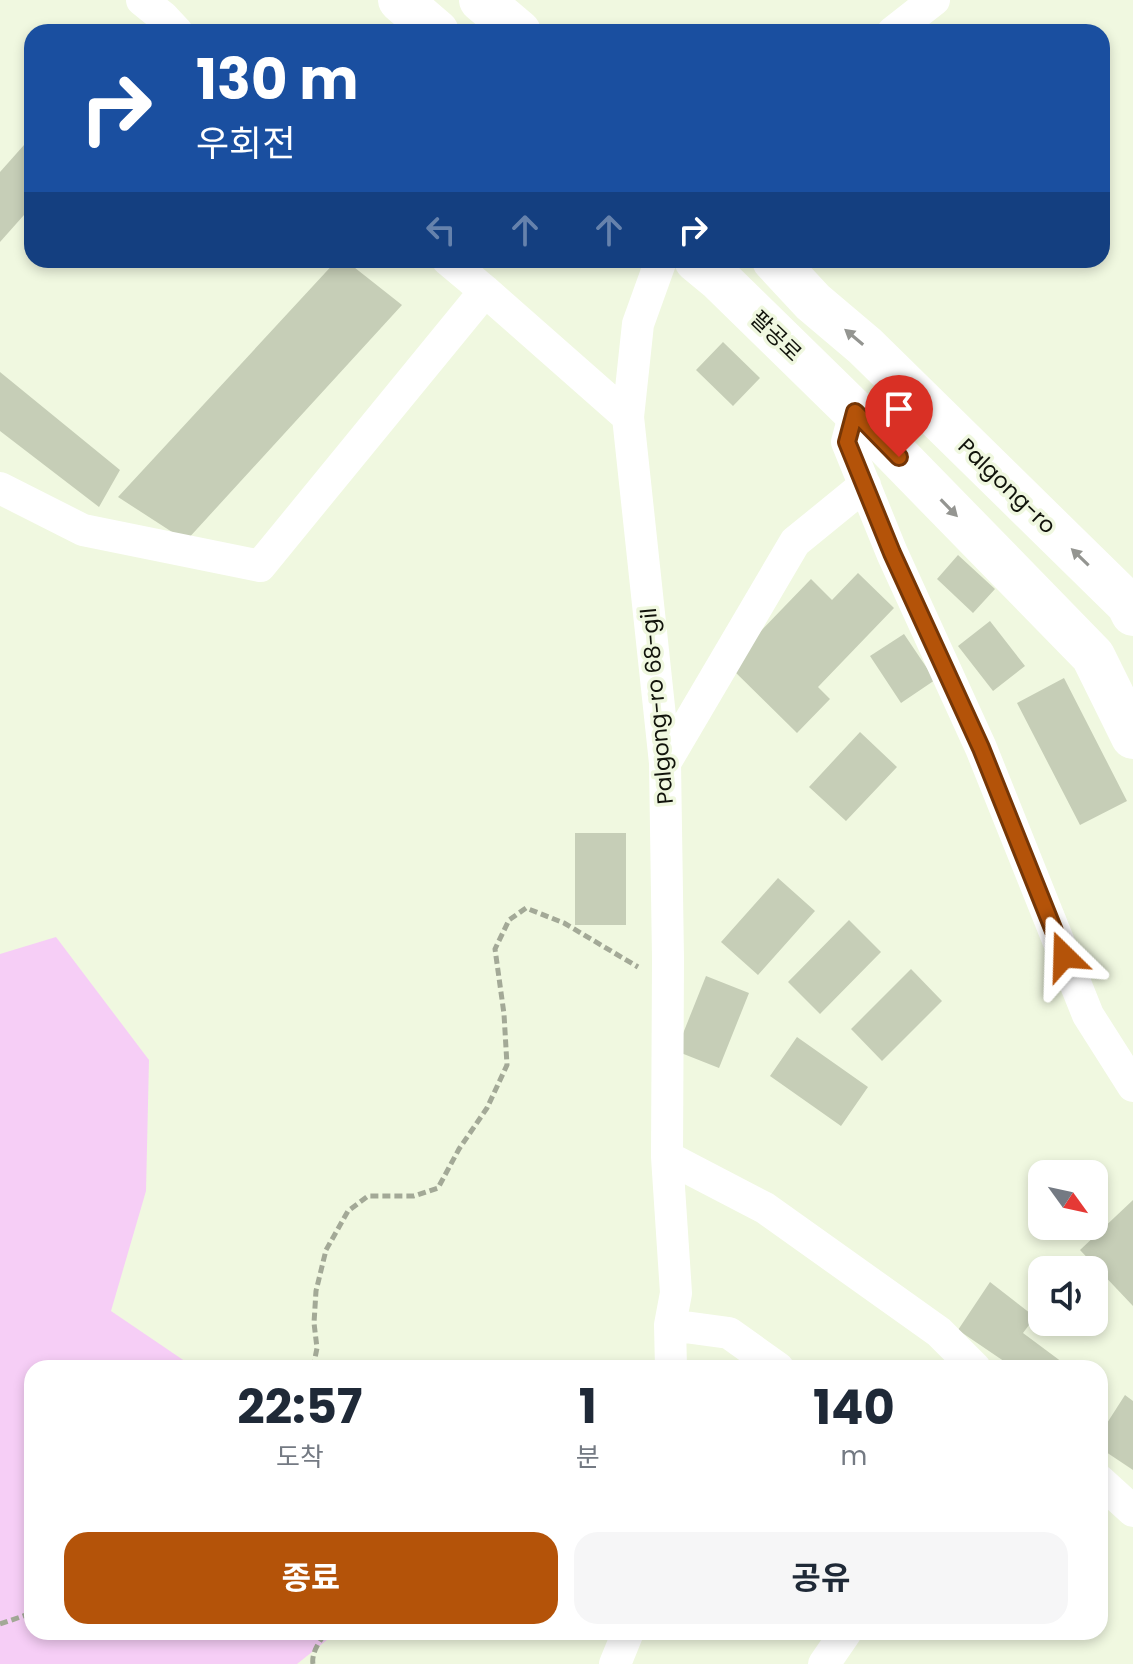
<!DOCTYPE html>
<html lang="ko">
<meta charset="utf-8">
<style>
:root{--surface:#fff;--page:#f6f6f7;--text:#1f2937;--muted:#747a83;--accent:#b45309}
body{margin:0;font-family:Poppins,"Noto Sans KR",sans-serif;background:var(--page);color:var(--text);height:100vh;display:flex;flex-direction:column;font-size:30px;white-space:nowrap}
*{box-sizing:border-box;margin:0}
p{font-size:26px;color:var(--muted)}
.icon{flex:none;width:44px;height:44px;fill:none;stroke:currentColor;stroke-width:2;stroke-linecap:round;stroke-linejoin:round}
.map{position:relative;flex:1;overflow:hidden}
.side{position:absolute;left:24px;top:1360px;width:1084px;height:280px;display:flex;flex-direction:column;background:var(--surface);border-radius:24px;box-shadow:0 4px 12px #0003}
.side>*{flex:none}
.top-card{position:absolute;left:24px;top:24px;width:1086px;height:244px;border-radius:24px;box-shadow:0 4px 12px #0003;background:#1a4fa0;color:#fff;overflow:hidden}
.needle{width:52px;rotate:123deg}
.controls{position:absolute;left:1028px;top:1160px;display:grid;gap:16px}
.controls a{display:grid;place-items:center;width:80px;height:80px;border-radius:16px;background:var(--surface);box-shadow:0 4px 12px #0003;font-size:40px}
.pin{position:absolute;display:grid;place-items:center;width:68px;height:68px;color:#fff;margin:-82px -34px;border-radius:50% 50% 50% 0;rotate:-45deg;box-shadow:0 0 8px #0007}
.pin .icon{rotate:45deg}
.me{position:absolute;width:88px;margin:-44px;rotate:338deg;stroke-linejoin:round;filter:drop-shadow(0 0 6px #0008)}
.turn{display:flex;align-items:center;gap:28px;height:168px;padding:0 40px;font-size:36px}
.turn .icon{width:104px;height:104px;stroke-width:2.5}
.turn b{display:block;font-size:56px;line-height:68px}
.lanes{display:flex;align-items:center;height:76px;padding:0 40px;background:#0003;justify-content:center;gap:40px;direction:ltr}
.lanes .off{opacity:.35}
.eta{display:flex;justify-content:space-evenly;align-items:center;height:136px;text-align:center}
.eta b{font-size:48px;font-weight:700;line-height:56px}
.cta{display:flex;gap:16px;margin-top:auto;padding:16px 40px}
.cta a{flex:1;height:92px;border-radius:24px;background:var(--accent);color:#fff;font-size:32px;font-weight:700;line-height:92px;text-align:center}
.cta a+a{background:var(--page);color:var(--text)}
.map>svg:first-child{display:block}
</style>
<div class="map">
<svg width="1133" height="1664" viewBox="0 0 1133 1664">
<rect width="100%" height="100%" fill="#f0f8e0"/>
<path fill="#f6cef6" d="M56,937L149,1060L146,1191L111,1311L195,1368H32V1632H337L297,1664H0V954Z"/>
<path fill="#c6ceb7" d="M32,136V206L0,242V172Z
M337,260H345L402,305L186,541L118,497Z
M723,342L760,378L733,406L696,370Z
M0,372L120,470L99,507L0,431Z
M958,555L995,589L973,613L937,579Z
M858,573L894,608L818,687L830,699L797,733L728,665L811,579L832,600Z
M990,621L1025,666L993,691L958,646Z
M904,634L935,680L901,703L870,656Z
M1064,678L1127,801L1080,825L1017,703Z
M860,732L897,767L846,821L809,787Z
M575,833H626V925H575Z
M778,878L815,911L758,975L721,942Z
M849,920L881,952L820,1014L788,982Z
M911,969L942,1001L882,1061L851,1029Z
M706,976L749,993L719,1068L676,1051Z
M797,1037L868,1087L841,1126L770,1076Z
M1133,1200V1306L1080,1250Z
M990,1282L1035,1317L1023,1333L1070,1368H1014L958,1330Z
M1125,1395L1133,1401V1470L1100,1448V1434Z"/>
<g fill="none" stroke-linecap="round" stroke-linejoin="round">
<path stroke="#a3a997" stroke-width="5" stroke-dasharray="8 4" stroke-linecap="butt" d="M313,1368L317,1348L314,1323L316,1291L326,1250L348,1211L368,1196H414L438,1188L459,1149L487,1108L507,1065L504,1014L495,949L509,920L526,908L564,923L638,967
M0,1624L32,1613
M313,1664C311,1654 320,1638 328,1632"/>
<path stroke="#fff" stroke-width="32" d="M142,0L163,17L177,32
M893,32L934,0
M448,260L485,291L628,417
M661,260L638,324L628,417L665,763L668,959L667,1157L676,1293L670,1325L671,1368
M855,412L847,442L892,553L981,748L1088,1015L1133,1086
M0,488L83,530L260,566L485,291
M665,763L795,542L865,485
M667,1157L765,1208L939,1332L975,1368
M670,1325L729,1333L778,1368
M1100,1481L1133,1511
M615,1664L628,1632
M824,1664L846,1632"/>
<path stroke="#fff" stroke-width="44" d="M400,0L437,32
M481,0L519,32
M696,260L719,279L855,412L1093,656L1133,737
M774,260L813,302L865,346L1128,604L1133,614"/>
</g>
<defs><path id="oneway-solid" d="M-6-.8H1V-3.2L6.5 0L1 3.2V.8H-6Z" transform="scale(2)"/></defs>
<g fill="#949591">
<use href="#oneway-solid" transform="translate(854 337) rotate(-140)"/>
<use href="#oneway-solid" transform="translate(949 508) rotate(46)"/>
<use href="#oneway-solid" transform="translate(1080 557) rotate(-136)"/>
</g>
<g fill="none" stroke-linecap="round" stroke-linejoin="round">
<defs>
<path id="route" d="M899,457L855,412L847,442L892,553L981,748L1064,956"/>
</defs>
<use href="#route" stroke="#753606" stroke-width="20"/>
<use href="#route" stroke="#b45309" stroke-width="14"/>
</g>
<g text-anchor="middle" dominant-baseline="central" stroke-width="7" stroke-linejoin="round" paint-order="stroke">
<g font-size="22" fill="#11130b" stroke="#f0f8e0">
<text transform="translate(776 336) rotate(44)">팔공로</text>
<text transform="translate(1007 486) rotate(44)">Palgong-ro</text>
<text transform="translate(657 706) rotate(-95)">Palgong-ro 68-gil</text>
</g>
</g>
</svg>
<div class="controls">
<a><svg class="needle" viewBox="-14 -14 28 28"><path d="M0-13l5 13h-10z" fill="#e53935"/><path d="M0 13l5-13h-10z" fill="#747a83"/></svg></a>
<a><svg class="icon" aria-label="sound" viewBox="0 0 24 24"><path d="M4 9h4l5-4v14l-5-4H4zM17 9q2 3 0 6"/></svg></a>
</div>
<div class="pin" style="left:899px;top:457px;background:#d93025"><svg class="icon" aria-label="arrive" viewBox="0 0 24 24"><path d="M6 21V4h12l-3 4 3 4H6"/></svg></div>
<svg class="me" style="left:1064px;top:956px" viewBox="-20 -20 40 40"><path d="M0-17L14 15 0 8-14 15z" fill="#b45309" stroke="#fff" stroke-width="4"/></svg>
<div class="top-card">
<div class="turn"><svg class="icon" aria-label="right" viewBox="0 0 24 24"><path d="M7 20v-9h11M14 6l5 5-5 5"/></svg><div><b>130 m</b>우회전</div></div>
<div class="lanes"><svg class="icon off" aria-label="left" viewBox="0 0 24 24"><path d="M17 20v-9H6M10 6l-5 5 5 5"/></svg><svg class="icon off" aria-label="ahead" viewBox="0 0 24 24"><path d="M12 20V5M6 11l6-6 6 6"/></svg><svg class="icon off" aria-label="ahead" viewBox="0 0 24 24"><path d="M12 20V5M6 11l6-6 6 6"/></svg><svg class="icon" aria-label="right" viewBox="0 0 24 24"><path d="M7 20v-9h11M14 6l5 5-5 5"/></svg></div>
</div>
<section class="side">
<div class="eta">
<div><b>22:57</b><p>도착</p></div>
<div><b>1</b><p>분</p></div>
<div><b>140</b><p>m</p></div>
</div>
<div class="cta"><a>종료</a><a>공유</a></div>
</section>
</div>
